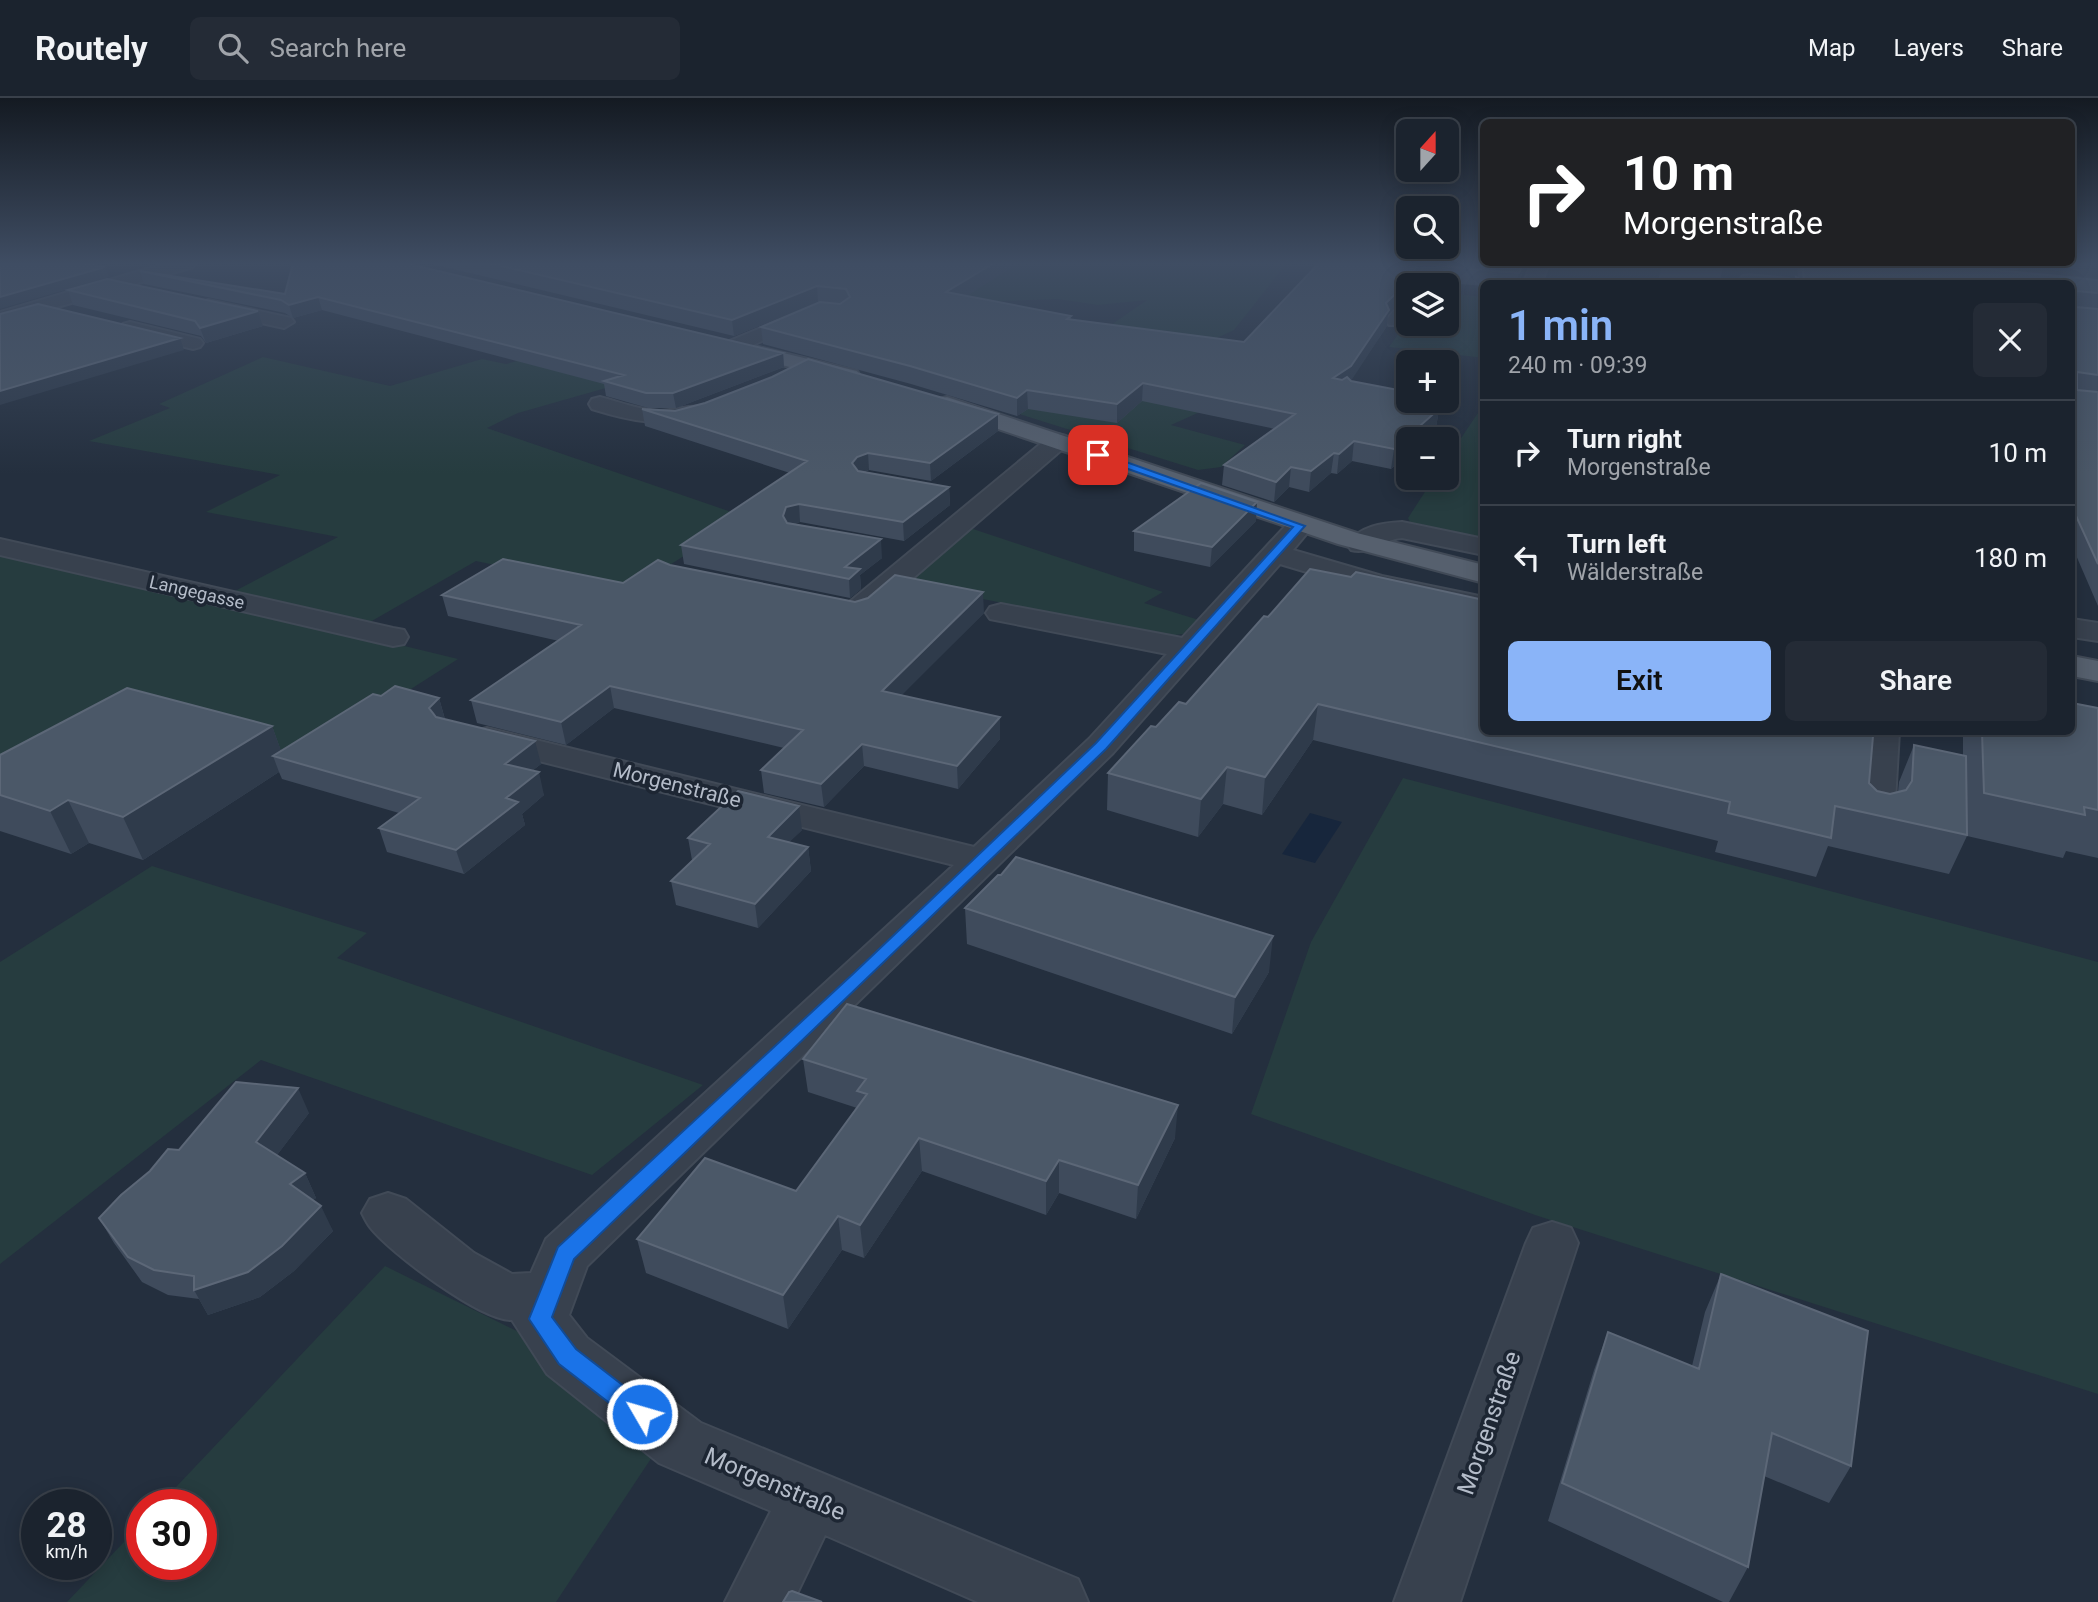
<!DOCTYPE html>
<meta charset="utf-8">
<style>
:root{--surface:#1b232e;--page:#242b36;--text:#f1f3f6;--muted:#a0a4aa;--line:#39404a;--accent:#8ab4f8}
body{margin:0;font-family:Roboto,sans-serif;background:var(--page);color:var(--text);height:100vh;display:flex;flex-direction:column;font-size:26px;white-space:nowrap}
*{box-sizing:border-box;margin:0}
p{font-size:23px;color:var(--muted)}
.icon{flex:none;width:38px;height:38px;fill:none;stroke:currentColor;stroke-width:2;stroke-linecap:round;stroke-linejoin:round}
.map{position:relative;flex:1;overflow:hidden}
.drawer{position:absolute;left:1480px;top:182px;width:595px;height:455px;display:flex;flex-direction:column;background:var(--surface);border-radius:10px;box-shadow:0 4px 18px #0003,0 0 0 2px var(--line)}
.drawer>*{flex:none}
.hud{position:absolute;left:1480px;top:21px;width:595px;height:147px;border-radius:10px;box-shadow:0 4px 18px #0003,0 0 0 2px var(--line);background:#202124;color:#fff;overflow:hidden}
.needle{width:46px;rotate:21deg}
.buttons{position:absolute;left:1396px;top:21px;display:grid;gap:14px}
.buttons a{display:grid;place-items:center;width:63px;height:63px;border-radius:10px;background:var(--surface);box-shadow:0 4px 18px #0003,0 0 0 2px var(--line);font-size:35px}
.speed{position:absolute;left:21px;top:1391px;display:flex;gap:14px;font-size:35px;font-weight:700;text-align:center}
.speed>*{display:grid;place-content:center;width:91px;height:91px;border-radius:50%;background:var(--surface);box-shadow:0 4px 18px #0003,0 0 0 2px var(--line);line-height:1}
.speed small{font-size:18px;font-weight:400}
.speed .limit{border:10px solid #d22;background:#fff;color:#111}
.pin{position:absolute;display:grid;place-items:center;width:60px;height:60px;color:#fff;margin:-30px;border-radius:14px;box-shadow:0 4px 10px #0006}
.me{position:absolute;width:77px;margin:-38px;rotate:308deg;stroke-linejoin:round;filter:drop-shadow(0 0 5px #0008)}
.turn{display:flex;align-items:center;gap:24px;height:147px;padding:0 28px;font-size:32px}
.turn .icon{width:91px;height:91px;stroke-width:2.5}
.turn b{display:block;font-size:49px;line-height:60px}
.round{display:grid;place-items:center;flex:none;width:74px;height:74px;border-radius:10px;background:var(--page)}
.summary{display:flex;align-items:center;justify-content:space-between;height:119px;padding:0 28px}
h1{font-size:42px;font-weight:600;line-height:52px;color:var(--accent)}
.cta{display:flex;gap:14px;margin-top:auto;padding:14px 28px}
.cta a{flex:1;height:80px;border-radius:10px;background:var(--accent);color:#111;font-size:28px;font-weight:600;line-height:80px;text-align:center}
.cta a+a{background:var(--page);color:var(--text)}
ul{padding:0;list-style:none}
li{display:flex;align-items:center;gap:21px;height:105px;padding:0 28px;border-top:2px solid var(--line)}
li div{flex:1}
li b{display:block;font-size:26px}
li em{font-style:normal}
header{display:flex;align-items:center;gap:42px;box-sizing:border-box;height:98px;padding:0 35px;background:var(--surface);border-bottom:2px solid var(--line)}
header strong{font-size:33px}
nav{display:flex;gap:38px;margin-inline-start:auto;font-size:24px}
.search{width:490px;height:63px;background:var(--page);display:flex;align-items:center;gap:18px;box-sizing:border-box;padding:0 24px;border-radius:10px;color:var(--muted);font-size:26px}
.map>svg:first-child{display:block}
</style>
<header>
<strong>Routely</strong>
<div class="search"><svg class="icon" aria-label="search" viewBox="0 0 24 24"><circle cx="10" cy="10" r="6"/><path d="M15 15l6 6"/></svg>Search here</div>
<nav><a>Map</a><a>Layers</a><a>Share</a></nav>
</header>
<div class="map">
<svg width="2098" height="1504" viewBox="0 0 2098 1504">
<rect width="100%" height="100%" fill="#242f3e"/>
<path fill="#263c3f" d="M832,165H1287L1234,232L1195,250L1311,264L1171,327L1245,347L1221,369L1198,372L994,308L1147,202L1098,207L1058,201L976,204Z
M1447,195L1484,199V260L1389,249L1409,221V226H1447Z
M539,257L627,284L518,315L487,330L746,419L625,495L476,463L351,535L458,561L298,663L0,703V456L214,504L338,439L206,414L280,377L89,343L170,310L159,306L263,259L390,288L482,261L506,266Z
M1484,306V442L1412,428L1408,420L1434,380H1447V361Z
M967,429L1163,494L1144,505L1199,522L1183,536L1167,538L903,485Z
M1403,680L2098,864V1296L1535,1117L1251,1016L1311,844Z
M152,768L367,835L337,860L703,987L592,1077L261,962L0,1166V864Z
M385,1168L533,1241L656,1353L556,1504H67L142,1425V1466H201V1407H159Z"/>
<path fill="#17263c" d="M1310,715L1342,724L1315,765L1282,756Z"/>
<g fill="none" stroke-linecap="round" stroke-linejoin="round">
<defs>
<path id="minor" d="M167,165H195L193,169L0,226V214Z
M1427,165H1444L1431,187H1413Z
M1532,165H1549L1541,186H1523Z
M1918,165H2034L2098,169V179L1926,170Z
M1749,177L1788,181L1797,186H1743L1740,182L1743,178Z
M1409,201V220L1403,227H1389L1386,223C1392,215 1399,204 1409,201Z
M208,202L291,220L294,224L284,230L201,212L199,208Z
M809,210L816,212L818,216L816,220L741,252H727L724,248L727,244Z
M130,224L200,241L203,245L200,249L193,251L123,234L120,230L123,226Z
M600,299C620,304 639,312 660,313C675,313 690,306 704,309L707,314L704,319C664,330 631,323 592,311L589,306L592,301Z
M1058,336L1066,338L1070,343L1066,348L869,518L858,521L847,518L843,512L847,506L1050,338Z
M1300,420L1309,422L1313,428L1293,452L1382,478L1484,499V517L1377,495L1280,466L1113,655L587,1168L569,1217L587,1240L701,1325L1078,1481L1088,1504H978L825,1437L793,1504H725L771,1413L659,1365L547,1276L512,1222C481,1223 389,1154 370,1129C367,1125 364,1119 362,1115L370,1101L388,1095L406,1101L474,1155L512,1176L531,1175L546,1141L954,767L475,647L470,640L475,633L487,630L974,749L1089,641L1167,556L990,521L986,515L990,509L1001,506L1182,540L1291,422Z
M1402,424L1484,441V457L1402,440C1383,441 1371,457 1351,452L1347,446C1360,428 1382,425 1402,424Z
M0,441L393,530L404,532L408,539L404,546L393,548L0,457Z
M2072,521L2098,525V543L2072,539Z
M1865,634H1899L1894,721L1888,729L1875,732L1862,729L1856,721Z
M1552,1124L1571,1130L1578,1145L1460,1504H1394L1526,1145L1533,1130Z"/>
<path id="major" d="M734,243L857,273L860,278L857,283L849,284L727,253L724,249L727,245Z
M947,299L1357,435L1484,467V485L1338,446L939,311L936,306L939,301Z
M2072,558L2098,563V583L2072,578Z"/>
</defs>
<use href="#minor" stroke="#414a57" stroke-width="4"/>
<use href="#major" stroke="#414a57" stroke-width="4"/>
<use href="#minor" fill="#38414e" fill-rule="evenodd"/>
<use href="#major" fill="#56606e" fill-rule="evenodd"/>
</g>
<path fill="#3f4b5c" d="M293,165L783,255L784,269L676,310H648L606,298L604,286L322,212L293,220L285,215L144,186L140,173L285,196Z
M428,165H1018L966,198L1071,218V222L1244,244L1409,187V193L1405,200L1388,217L1387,228L1350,283L1409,303H1432L1431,310L1439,311L1436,330L1424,341H1409V355L1391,371L1352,363L1337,376L1331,375L1309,394L1289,389L1274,404L1222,387L1224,367L1275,331L1142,303L1117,325L1028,311L1017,318L911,286L763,246L761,229L829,205L818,204L734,238Z
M1526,165L1518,186H1484V188L1436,184L1438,168Z
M1662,165H1724L1719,186L1658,185Z
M1797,165H1925L2098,182V508L2072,448V186H1794L1796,179H1798Z
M68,192L258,213L263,228L206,245L201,238L73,207Z
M642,311L675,313L998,316V333L931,383L869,372L865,374L949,389L950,407L904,443L800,424L794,426L882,460L860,477L861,491L850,500L684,466L681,447L790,375L645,328Z
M1256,423L1210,469L1134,453V433Z
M670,467L855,504L984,515L901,597L1000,641L958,691L864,668L824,709L764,695L761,672L784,650L614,610L566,647L477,625L471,602L559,543L448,518L442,497L623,485Z
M1351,479L1484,634L1869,685L1877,693L1890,696L1898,694L1899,684L1914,647L1963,657V634H2072L2098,610V760L2066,753L2063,760L1967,738L1949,776L1828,748L1816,779L1715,754L1718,743L1313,642L1262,717L1223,706L1198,739L1107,712L1108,675L1156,629L1186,606L1268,519Z
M381,598L439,600L445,621L541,666L532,673L544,697L522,716L525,727L464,776L387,754L379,730L399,715L282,681L279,674L143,762L89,745L71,756L0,733V657L272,628L281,653Z
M802,732L789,744L808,749L811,773L758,830L676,807L671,783L692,762L688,740Z
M965,810L1269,874L1232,936L967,846Z
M803,961L1175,1040L1136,1121L1059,1095L1046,1117L922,1073L864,1160L842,1152L788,1231L646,1175L637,1141L796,1093L857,1010L808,994Z
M309,1015L277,1057L305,1075L316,1100L313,1102L333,1133L294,1173L260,1199L208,1217L199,1201L168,1197L142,1184L114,1145L99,1120L179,1052Z
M1721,1176L1851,1368L1829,1405L1764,1378L1748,1469L1729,1504H1723L1548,1423L1594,1272L1608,1234L1692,1268L1705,1214Z"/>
<path fill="#2f3b4b" d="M994,165H1018L947,211L946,194Z
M1418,165H1424L1412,187H1409V193L1405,200L1388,217L1387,228L1349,286L1333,280L1386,205Z
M1523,165H1526L1518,186H1517L1519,175Z
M105,169L109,179L0,211V199Z
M817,188L818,204L734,238L732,222Z
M318,199L322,212L293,220L289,207Z
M258,213L263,228L206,245L200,230Z
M180,240L184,252L0,307V293Z
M783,255L784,269L676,310L673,295Z
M1143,285L1142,303L1117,325V306Z
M1027,292L1028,311L1017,318V300Z
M1427,303H1432L1430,317L1421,308Z
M1439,311L1436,330L1424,341H1409V355L1391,371L1394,351Z
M998,316V333L931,383L930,365Z
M1354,343L1352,363L1337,376L1339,356Z
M868,355L869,372L858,376L852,365L857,359Z
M1334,355L1331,375L1309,394L1311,373Z
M1291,369L1289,389L1274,404L1276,384Z
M949,389L950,407L904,443L903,424Z
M1257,404L1256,423L1210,469L1212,449Z
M799,406L800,424L788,428L783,418L786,409Z
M881,441L882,460L860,477L861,491L850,500L849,481L845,469Z
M983,494L984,515L884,615L882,593Z
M610,588L614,610L566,647L561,624Z
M439,600L445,622L435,632L429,610Z
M1318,606L1313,642L1262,717L1265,679Z
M1000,619V641L958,691L957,668Z
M272,628L284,661L273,658L279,674L143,762L123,719Z
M535,643L541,666L511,689L505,666Z
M862,646L864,668L824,709L821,686Z
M1227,669L1223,706L1198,739L1201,701Z
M539,674L544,697L522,716L525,727L464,776L456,752L506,700Z
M68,702L89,745L71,756L50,713Z
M799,708L802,732L771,762L768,739Z
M808,749L811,773L758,830L755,806Z
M1273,838L1269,874L1232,936L1235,899Z
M298,990L309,1015L268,1069L256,1044Z
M1178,1007L1175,1040L1136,1121L1138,1087Z
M919,1040L922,1073L864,1160L860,1127Z
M1059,1062V1095L1046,1117V1083Z
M305,1075L316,1100L302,1111L290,1086Z
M321,1108L333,1133L294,1173L260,1199L208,1217L194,1192Z
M838,1118L842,1152L788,1231L783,1197Z"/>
<path fill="#4b5868" stroke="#5c6777" stroke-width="2" d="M0,165H82L105,169L0,199Z
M293,165H405L783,255L673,295H646L604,283L624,277L318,199L289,207L281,202L140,173L285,196Z
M489,165H994L946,194L1071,218L1067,221L1244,244L1319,165H1418L1408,184L1386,205L1389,212L1351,268L1333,280L1342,282L1347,279L1351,283L1409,294V303H1427L1421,308L1439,311L1394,351L1354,343L1339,356L1334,355L1311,373L1291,369L1276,384L1224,367L1295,316L1143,285L1117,306L1027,292L1017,300L910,268L761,229L820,204L840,206L850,199L846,191L817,188L732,222Z
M1440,165H1523L1519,175L1438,168Z
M1802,165H1925L2098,182V195L2076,193V209L2098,211V277L2077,274V292L2098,294V466L2072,409V186H1797L1796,179L1804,183Z
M107,181L258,213L200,230L195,223L68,192Z
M38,206L180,240L0,293V216Z
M808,261L998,316L930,365L868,355L857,359L852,365L858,373L949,389L903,424L799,406L786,409L783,418L787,425L881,441L845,469L860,471L849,481L681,447L807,363L642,311L675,313L705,305L772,279Z
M1201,385L1257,404L1212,449L1134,433Z
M503,461L623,485L658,462L670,467L855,504L868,500L895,477L983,494L882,593L1000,619L957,668L862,646L821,686L761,672L803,632L610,588L561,624L471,602L581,527L442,497Z
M1310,471L1351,479L1356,474L1484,502V634H1868L1867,637L1873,638L1869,685L1877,693L1890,696L1906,692L1912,683L1914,647L1966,658L1967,737L1835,708L1831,740L1728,715L1730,704L1318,606L1265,679L1227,669L1201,701L1108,675L1151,628L1156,629L1179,604L1186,606L1264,518L1268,519Z
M395,588L439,600L429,610L436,619L535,643L505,666L539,674L506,700L518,704L456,752L379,730L420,700L273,658L373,596L381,598Z
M127,590L272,628L123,719L68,702L50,713L0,697V657Z
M2072,605L2098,610V712L2084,709L2085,717L1984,695L1982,634H2072Z
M738,693L799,708L768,739L808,749L755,806L671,783L710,746L688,740Z
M1016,759L1273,838L1235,899L965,810L998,777H1001Z
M847,906L1178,1007L1138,1087L1059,1062L1046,1083L919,1040L860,1127L838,1118L783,1197L637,1141L705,1060L796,1093L867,996L857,993L866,981L803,961Z
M236,984L298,990L256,1044L305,1075L290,1086L321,1108L282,1148L248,1174L194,1192V1178L154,1172L128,1159L99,1120L121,1097L150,1073L168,1051L179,1052Z
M1721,1176L1868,1233L1851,1368L1772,1335L1748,1469L1562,1385L1608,1234L1699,1271Z
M792,1493L822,1504H783L789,1494Z"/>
<linearGradient id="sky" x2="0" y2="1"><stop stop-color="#141a22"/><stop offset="0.44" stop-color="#3f4d63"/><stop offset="1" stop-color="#3f4d63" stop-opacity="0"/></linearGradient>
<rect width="2098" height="376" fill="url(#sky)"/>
<path fill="#1a73e8" stroke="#114b97" stroke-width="2" d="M1094,355H1101L1305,428L1106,651L574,1161L552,1219L576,1251L651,1309L654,1316L651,1324L642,1327L634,1324L559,1266L529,1221L558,1149L855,874L1096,645L1293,429L1094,359Z"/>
<g text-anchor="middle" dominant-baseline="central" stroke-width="7" stroke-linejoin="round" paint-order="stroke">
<g font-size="18" fill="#b4bcc9" stroke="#1d2633">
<text transform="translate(197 494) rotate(13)">Langegasse</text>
</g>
<g font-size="21" fill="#b4bcc9" stroke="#1d2633">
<text transform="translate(677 687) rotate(14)">Morgenstraße</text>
</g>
<g font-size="24" fill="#b4bcc9" stroke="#1d2633">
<text transform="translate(1489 1325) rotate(-71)">Morgenstraße</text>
<text transform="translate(775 1386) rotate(23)">Morgenstraße</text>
</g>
</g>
</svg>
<div class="buttons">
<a><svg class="needle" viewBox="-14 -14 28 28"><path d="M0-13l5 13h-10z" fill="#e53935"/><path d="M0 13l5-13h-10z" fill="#a0a4aa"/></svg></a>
<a><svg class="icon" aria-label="search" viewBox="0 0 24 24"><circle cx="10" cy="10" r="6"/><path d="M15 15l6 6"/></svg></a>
<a><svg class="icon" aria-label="layers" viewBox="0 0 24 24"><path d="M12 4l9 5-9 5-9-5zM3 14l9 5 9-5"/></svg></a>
<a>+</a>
<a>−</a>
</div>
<div class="speed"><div>28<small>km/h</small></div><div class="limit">30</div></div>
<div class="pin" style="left:1098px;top:357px;background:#d93025"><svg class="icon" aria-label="arrive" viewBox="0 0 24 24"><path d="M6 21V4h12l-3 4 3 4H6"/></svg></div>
<svg class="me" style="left:642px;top:1316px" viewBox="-20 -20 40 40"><circle r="17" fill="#1a73e8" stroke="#fff" stroke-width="3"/><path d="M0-11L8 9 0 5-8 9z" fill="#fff"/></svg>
<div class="hud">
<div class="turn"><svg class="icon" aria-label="right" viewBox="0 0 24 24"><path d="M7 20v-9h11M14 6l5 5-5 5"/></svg><div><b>10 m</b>Morgenstraße</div></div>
</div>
<section class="drawer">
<div class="summary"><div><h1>1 min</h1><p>240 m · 09:39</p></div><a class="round"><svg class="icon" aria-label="close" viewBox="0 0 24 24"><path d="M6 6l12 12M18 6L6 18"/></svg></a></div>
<ul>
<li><svg class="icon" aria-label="right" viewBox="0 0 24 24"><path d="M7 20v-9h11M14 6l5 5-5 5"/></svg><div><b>Turn right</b><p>Morgenstraße</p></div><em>10 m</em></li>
<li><svg class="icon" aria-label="left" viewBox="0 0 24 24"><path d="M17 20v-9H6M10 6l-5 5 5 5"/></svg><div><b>Turn left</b><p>Wälderstraße</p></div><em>180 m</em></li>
</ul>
<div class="cta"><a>Exit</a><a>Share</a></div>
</section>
</div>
